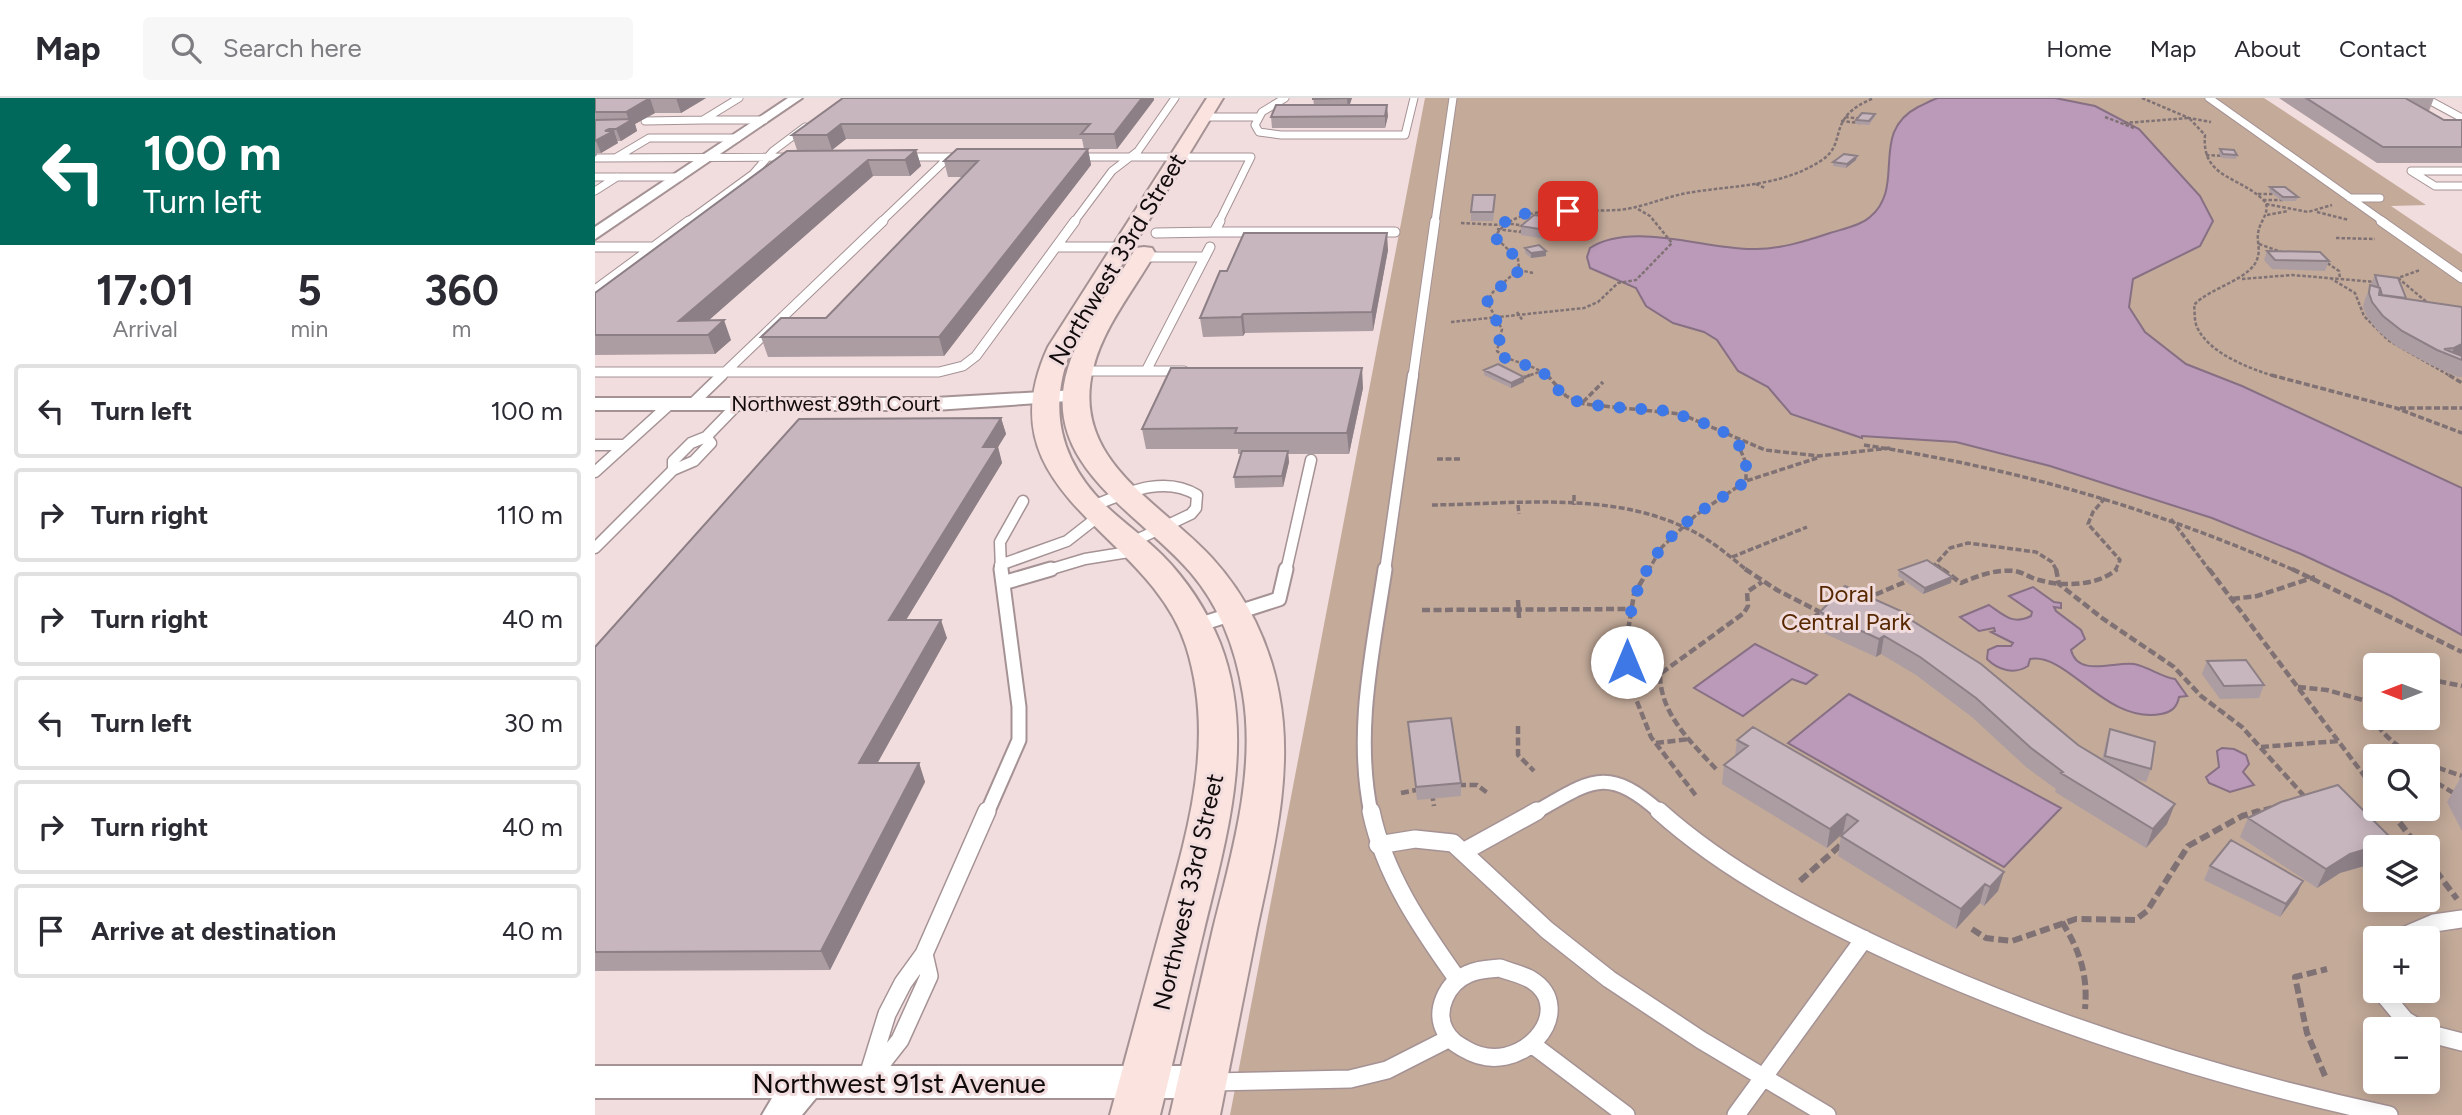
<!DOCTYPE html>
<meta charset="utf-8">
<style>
:root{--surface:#fff;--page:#f7f7f7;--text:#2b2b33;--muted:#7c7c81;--line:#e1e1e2}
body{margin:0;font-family:Figtree,sans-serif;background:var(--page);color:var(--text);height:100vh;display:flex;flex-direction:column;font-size:26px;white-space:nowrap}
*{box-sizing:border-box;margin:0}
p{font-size:23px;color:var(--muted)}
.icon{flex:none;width:38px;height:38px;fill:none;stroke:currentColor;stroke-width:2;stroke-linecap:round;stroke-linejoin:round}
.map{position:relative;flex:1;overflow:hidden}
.side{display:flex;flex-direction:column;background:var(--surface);width:595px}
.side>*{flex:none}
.top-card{background:#00695c;color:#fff;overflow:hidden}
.needle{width:46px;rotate:270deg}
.fabs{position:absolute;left:1768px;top:555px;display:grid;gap:14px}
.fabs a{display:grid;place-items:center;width:77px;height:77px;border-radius:7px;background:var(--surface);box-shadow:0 4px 18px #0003;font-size:35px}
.pin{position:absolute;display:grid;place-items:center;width:60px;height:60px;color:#fff;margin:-30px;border-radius:14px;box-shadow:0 4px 10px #0006}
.me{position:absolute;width:77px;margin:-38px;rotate:0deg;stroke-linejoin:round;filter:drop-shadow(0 0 5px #0008)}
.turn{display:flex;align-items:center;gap:24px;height:147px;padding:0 28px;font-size:32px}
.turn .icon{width:91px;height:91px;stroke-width:2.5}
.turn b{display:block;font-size:49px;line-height:60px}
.eta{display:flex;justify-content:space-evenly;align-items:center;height:119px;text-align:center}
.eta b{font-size:42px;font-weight:700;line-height:49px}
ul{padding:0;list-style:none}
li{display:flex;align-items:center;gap:21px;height:94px;margin:0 14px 10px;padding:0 14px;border:4px solid var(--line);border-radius:7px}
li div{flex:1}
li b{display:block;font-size:26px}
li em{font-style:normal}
header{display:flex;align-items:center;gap:42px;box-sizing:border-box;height:98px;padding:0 35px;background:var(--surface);border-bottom:2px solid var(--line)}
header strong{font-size:33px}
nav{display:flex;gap:38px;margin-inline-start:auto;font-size:24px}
.search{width:490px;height:63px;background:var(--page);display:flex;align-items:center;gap:18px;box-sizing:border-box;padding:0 24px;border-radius:7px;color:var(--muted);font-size:26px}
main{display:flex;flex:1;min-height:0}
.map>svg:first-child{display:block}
</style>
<header>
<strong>Map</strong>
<div class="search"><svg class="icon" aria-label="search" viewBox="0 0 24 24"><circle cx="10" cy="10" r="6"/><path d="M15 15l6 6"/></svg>Search here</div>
<nav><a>Home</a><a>Map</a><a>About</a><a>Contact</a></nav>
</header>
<main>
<section class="side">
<div class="top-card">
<div class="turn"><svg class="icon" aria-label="left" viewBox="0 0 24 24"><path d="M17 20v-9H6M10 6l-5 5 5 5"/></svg><div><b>100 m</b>Turn left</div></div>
</div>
<div class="eta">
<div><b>17:01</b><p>Arrival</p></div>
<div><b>5</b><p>min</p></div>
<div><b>360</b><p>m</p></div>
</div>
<ul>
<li><svg class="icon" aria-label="left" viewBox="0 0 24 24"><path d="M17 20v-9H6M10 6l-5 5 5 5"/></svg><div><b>Turn left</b></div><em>100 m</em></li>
<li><svg class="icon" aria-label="right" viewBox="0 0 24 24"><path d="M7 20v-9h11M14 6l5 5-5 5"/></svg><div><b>Turn right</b></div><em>110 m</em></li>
<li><svg class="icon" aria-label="right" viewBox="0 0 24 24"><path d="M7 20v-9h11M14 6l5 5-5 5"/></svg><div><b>Turn right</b></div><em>40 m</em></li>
<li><svg class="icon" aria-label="left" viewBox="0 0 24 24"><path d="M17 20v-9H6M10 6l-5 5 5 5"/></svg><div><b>Turn left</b></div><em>30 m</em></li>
<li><svg class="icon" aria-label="right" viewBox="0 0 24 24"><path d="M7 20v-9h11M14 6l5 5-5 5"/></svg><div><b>Turn right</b></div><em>40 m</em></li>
<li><svg class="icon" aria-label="arrive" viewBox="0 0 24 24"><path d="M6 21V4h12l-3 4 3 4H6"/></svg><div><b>Arrive at destination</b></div><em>40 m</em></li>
</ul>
</section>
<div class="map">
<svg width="1867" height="1017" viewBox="0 0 1867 1017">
<rect width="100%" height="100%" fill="#f1dcde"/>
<path fill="#c3aa99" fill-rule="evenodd" d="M830,0H1669L1831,107L1796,108L1867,156V1017H635ZM1780,567H1832V620H1780ZM1780,658H1832V710H1780ZM1780,749H1832V802H1780ZM1780,840H1832V892H1780ZM1780,931H1832V984H1780Z"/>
<path fill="#ba9ab8" stroke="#876f84" stroke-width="2" d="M1460,0L1500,8L1544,31L1605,98L1618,123L1605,148L1538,181L1534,209L1550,234L1591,266L1647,288L1867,390V537L1796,498L1706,456L1617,420L1455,368L1361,344L1267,338V340L1196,316L1173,289L1143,273L1122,242L1109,234L1078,225L1051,208L1041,190L995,170L992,159L995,150C1036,123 1109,151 1157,151C1183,152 1211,143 1235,135C1247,131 1265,128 1275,119C1312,88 1273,35 1323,9C1330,6 1336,2 1343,0C1355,0 1368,0 1380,0C1407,0 1434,0 1460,0Z
M1438,489L1459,504L1466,505V510L1459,509L1461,513L1486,532L1490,541L1476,552C1483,580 1520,563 1539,566C1554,569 1566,579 1580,581L1592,598L1584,599C1582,610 1576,614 1566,616C1510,626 1473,554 1435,561L1433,568C1419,577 1403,572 1392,561L1393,552L1402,548H1416L1418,545L1396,534L1400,533L1399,530L1384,533L1365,519L1394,507C1410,518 1418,527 1436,518L1437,514L1414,498Z
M1160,546L1222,577L1211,586L1197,581L1148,618L1099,590Z
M1254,596L1466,710L1409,769L1193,645Z
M1627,650L1639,651L1651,657L1654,666L1648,674L1659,687L1635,694L1614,685L1611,679L1624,669L1622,653Z"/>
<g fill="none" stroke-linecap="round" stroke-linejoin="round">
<defs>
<path id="lane-far4" d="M144,0L108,22H169
M690,0L667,14L660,27L664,34L686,37H810L819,0
M1614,0L1789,124
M1830,0L1867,20
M608,19H664
M50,23L108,22
M22,59L54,40H142
M309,59H368
M480,59H656L624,124
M0,60L196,59
M1867,73H1816L1840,88H1867
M0,79H85
M0,93L22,79
M1755,100H1785
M92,124L158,76L178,53L210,29
M286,124L354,59
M479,124L517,73L543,53L580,0
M840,124L858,0"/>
<path id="lane-far3" d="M1786,123L1867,180
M619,134H800
M561,135L619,134L625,123
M0,149H58
M462,149H527
M547,159H610
M0,192L94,123
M485,273H589
M551,273L615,149
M0,274H344L368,268L381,258L480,123
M125,279L288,123
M818,279L840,123"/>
<path id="lane-far2" d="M97,306L127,277
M0,347H30
M78,372V363L96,345L111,339L144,305
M0,374L75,306
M495,409C529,396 568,376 602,397L601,410L596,416L535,445
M0,450L78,372L99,363L116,345L111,339
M405,467L472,443L504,418
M406,473L405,444L428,403
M450,473L490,461L540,453
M691,473L716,362
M790,473L818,277"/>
<path id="lane-far1" d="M408,485L456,471
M600,528L684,501L691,471
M392,715L424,642V609L406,471
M776,715C759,633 778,552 790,471
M939,715C996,683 1011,666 1066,715"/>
<path id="lane" d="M776,713C789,776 826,830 863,882
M1064,713C1132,774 1218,818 1300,856C1459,929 1623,980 1794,1017
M783,747L820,741L858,745L952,832L1014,881L1106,942L1232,1017
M868,754L942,713
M1804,840L1839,825L1867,821
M905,870C915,874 926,876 935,881C986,911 925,984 870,951C861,946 855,942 850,933C839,912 852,885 873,876C883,871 894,871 905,870Z
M1785,892L1810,922L1825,931
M1832,935L1867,944
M938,947L1031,1017
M276,979L305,942L334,878L329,856
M271,984L292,916L308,885L329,856L392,713
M618,984L755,981L792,972L853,941
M1141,1017L1269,841"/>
<path id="street" d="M193,0H207L0,141V129Z
M481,292L488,294L491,298L488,302L340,312H0V300H340Z
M0,968H607L620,973L625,984L620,995L607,1000H221L207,1017H167L177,1000H0Z"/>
<path id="secondary" d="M612,0H628L477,249C452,309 464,362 511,408C529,425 549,439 567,457C591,481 612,513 625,545C662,641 631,741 608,836C593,896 580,957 565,1017H515C532,956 548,894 565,833C591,739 622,645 591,548C554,432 385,397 453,249Z
M549,149L557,150L560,155C539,192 508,229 498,271C475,363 566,404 617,460C652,498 675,546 684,596C699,674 678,755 662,831C650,893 637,955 625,1017H575C589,955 604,893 618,831C637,755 661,674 648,596C641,552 625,509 596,475C545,415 443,366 473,270C486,228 516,192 538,155L541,150Z"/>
</defs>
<use href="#lane-far4" stroke="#a59294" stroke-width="9"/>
<use href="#lane-far3" stroke="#a59294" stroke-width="11"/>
<use href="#lane-far2" stroke="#a59294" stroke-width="13"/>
<use href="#lane-far1" stroke="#a59294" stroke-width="17"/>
<use href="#lane" stroke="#a59294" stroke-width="20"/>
<use href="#street" stroke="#a59294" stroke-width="4"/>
<use href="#secondary" stroke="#a59294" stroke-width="4"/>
<path stroke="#807274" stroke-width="2.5" stroke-dasharray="3.5 2" stroke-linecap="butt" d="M1547,0L1594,20L1616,24
M1510,19L1539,30
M1246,23L1265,25L1268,21L1250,19
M1529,25L1594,20L1610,37C1606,82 1648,78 1671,105C1674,117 1664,124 1663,136C1662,143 1665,151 1663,158C1659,181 1615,189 1599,207C1600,213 1599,223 1602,229C1614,256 1656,271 1682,279
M1611,57L1630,58
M1161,86L1170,90
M1663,96H1682
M1668,102H1689
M1671,106L1713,114L1737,107
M1722,114L1754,122
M1672,117L1693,113
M866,125L905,127
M902,131L925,134L931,128L911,125
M1741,140L1780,141
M1664,146L1689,155
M1728,162L1744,173L1745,180
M924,172L938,175
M1735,180L1760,195L1769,218L1793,242L1857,279
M1803,180L1834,206
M1647,181L1697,177L1781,184
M1800,181L1825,172
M922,214L928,223
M856,224L989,210L1003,204L1023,185L1041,182L1077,145L1055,118L1041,110
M930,279L947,273
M953,279C939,265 917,266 902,253L907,231L892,204L898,194L924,171L923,161L900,139C922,98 1001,120 1041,109C1058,105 1075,98 1092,95C1138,87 1187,89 1227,62C1254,44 1229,20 1279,0"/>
<path stroke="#807274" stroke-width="3.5" stroke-dasharray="6 2.5" stroke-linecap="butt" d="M952,277L971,298L989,306L1086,316L1170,352L1224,358L1295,350
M1676,277L1801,310L1867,335
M1854,277L1867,285
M925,281L935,277
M988,304L1008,284
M1805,310H1867
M1142,344L1151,365V383
M1269,347C1424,371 1557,410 1701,473
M842,361H865
M979,397V407
M1510,400L1498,414L1493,426L1525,462L1520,473
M837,407C920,406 1013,393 1091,430C1114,440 1133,457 1153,473
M923,407L924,416
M1576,421L1615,473
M1137,459L1212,429
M1342,467L1349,473
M1337,470L1355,450L1373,445L1441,454L1457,464L1462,473
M1053,473L1067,449L1101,417L1151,383L1222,360"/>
<path stroke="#807274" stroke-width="4.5" stroke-dasharray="8 3.5" stroke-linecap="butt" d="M1054,471L1039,496L1032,539L1039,596L1056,639L1102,699
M1150,471L1182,492L1225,514
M1347,471L1366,485C1382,478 1401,471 1419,473C1428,474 1435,480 1444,482C1468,489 1503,488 1522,471
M1461,471L1464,486L1507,520L1579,569L1606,598L1647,629L1710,699
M1614,471L1780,692
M1697,471L1867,554
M1270,501L1317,481
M1637,501L1662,498L1720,479
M923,502L924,520
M827,512L1035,511
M1201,533L1231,510
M1832,581L1867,588
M1703,589L1732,592L1775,604
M1780,594C1768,624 1795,643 1818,658
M923,628V657L939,673
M1061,645L1095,641
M1666,649L1743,643
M1832,666L1867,678
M1121,671C1096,644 1065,616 1065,576L1149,515L1153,508L1152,494L1167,484
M1770,678H1780
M1832,679L1867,700
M863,687H882L894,696
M806,695L826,691
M837,695L839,708
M1794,710L1798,715
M1658,715L1678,709"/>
<path stroke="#807274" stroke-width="6" stroke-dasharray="10 4.5" stroke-linecap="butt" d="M1796,713L1823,749
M1832,761L1862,801
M1205,783L1249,744
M1467,824C1485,853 1493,877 1490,911
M1377,831L1391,840L1417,843L1481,821L1540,822L1552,813L1593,748L1647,718L1664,713
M1730,978L1712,935L1700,879L1732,871"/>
<use href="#lane-far4" stroke="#fff" stroke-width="7"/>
<use href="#lane-far3" stroke="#fff" stroke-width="9"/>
<use href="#lane-far2" stroke="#fff" stroke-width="10"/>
<use href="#lane-far1" stroke="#fff" stroke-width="13"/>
<use href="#lane" stroke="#fff" stroke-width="17"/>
<use href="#street" fill="#fff" fill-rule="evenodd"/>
<use href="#secondary" fill="#fbe4df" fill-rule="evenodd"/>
</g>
<path fill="#ac9da3" d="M0,0H111L86,15H60L40,26L42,33L26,43H22L23,45L6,55H2V57L0,59Z
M248,0H559V2L522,51H493L496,67L349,258L173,259L166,239L231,220L368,79H353L349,63L489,51L487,41H251L237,52H202L197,37Z
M718,0H757L754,7L793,18L790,30H677L676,19L719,7Z
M1684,0H1839L1834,13L1849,22H1867V65H1782Z
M1280,16L1279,20L1274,27L1261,26V22Z
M1625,51L1642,57L1641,61L1627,60L1624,56Z
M321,52L326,68L315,78H278L114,222L136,242L120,256L0,257V195L192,53Z
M1262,58L1261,62L1251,70L1238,68V64Z
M1675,89L1703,99L1701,103H1687L1674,93Z
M900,105L898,123H876V114Z
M926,128L963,129L950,141L926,137Z
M930,150L951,153V158L936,160L930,155Z
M793,152L778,233L650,235L648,238L608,239L605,220L632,173Z
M1672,153L1734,163L1730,173L1677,171L1669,162Z
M1780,177L1811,201L1867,209V279H1863L1836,267L1801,248L1783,233L1772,219L1768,209L1770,201Z
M889,272L929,279V284L916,290L889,277Z
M768,290L754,356H693L694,364L688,389L640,390L639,379L646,356H643V351H551L547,331Z
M406,320L411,336L403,349L407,365L311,522L352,540L282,665H324L330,684L235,872L0,873V549Z
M1304,472L1356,485L1328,496L1303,478Z
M1225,514L1317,518L1316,522L1483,647L1507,662L1511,644L1515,631L1556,671L1551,684L1534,679L1572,726L1551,750L1460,694L1461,691L1431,669L1377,619L1321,577L1286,556L1281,559L1222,532Z
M1612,563L1669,587L1664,600L1625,601L1607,576Z
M813,624L866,685V698L822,702Z
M1142,642L1409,774L1403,793L1389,808L1385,805L1361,831L1243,758L1246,738L1249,736L1248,735L1232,750L1127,686L1129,667L1140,658Z
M1866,679H1867V733L1852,704Z
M1653,720L1780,749V765L1745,775L1722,790L1645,739Z
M1615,768L1702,796L1685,819L1609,782Z"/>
<path fill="#8c7f85" d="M55,0L60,15L40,26L42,33L26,43L21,31L34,23L31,14Z
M81,0H111L86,15Z
M547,0H559V2L522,51L519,36Z
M752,0H757L753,12Z
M792,7L793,18L790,30V18Z
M246,26L251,41L237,52L232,37Z
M14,31L15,35L19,33L23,45L6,55L1,43L10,33Z
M493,51L496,67L349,258L344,239Z
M321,52L326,68L315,78L310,62Z
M1262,58L1261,62L1251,70L1252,66Z
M273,62L278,78L97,237L84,223Z
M963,120V129L950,141V132Z
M792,135L793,152L778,233L777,214Z
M951,153V158L936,160V155Z
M648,216L650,235L648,238L646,219Z
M129,222L136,242L120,256L113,237Z
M1867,246V259L1856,258L1859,250Z
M767,270L768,290L754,356L752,335Z
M929,279V284L916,290V285Z
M406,320L411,336L403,349L407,365L300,540L294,522L388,349Z
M693,353L694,364L688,389L687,378Z
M1357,479L1356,485L1328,496L1330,490Z
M346,522L352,540L272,684L264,665Z
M1289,538L1286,556L1281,559L1284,541Z
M324,665L330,684L235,872L226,853Z
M1580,706L1572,726L1551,750L1558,731Z
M1252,716L1248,735L1232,750L1235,731Z
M1799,743L1796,749H1780V765L1745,775L1722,790L1731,771L1755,756Z
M1409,774L1403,793L1389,808L1395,789Z
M1708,783L1702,796L1685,819L1691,806Z
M1390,786L1385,805L1361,831L1366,811Z"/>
<path fill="#c8b6be" stroke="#8c7f85" stroke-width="2" d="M0,0H81H55L31,14H0Z
M248,0H547L519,36H486L495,26H246L232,37H197Z
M718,0H752L718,1Z
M1711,0H1810L1849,22H1867V49H1788Z
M681,7H792L790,18L676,19Z
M1267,15L1280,16L1274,23L1261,22Z
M38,21L21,31H14L10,33H19L0,43V22Z
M362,51H493L344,239H166L186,220H231L383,63H349Z
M1625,51L1639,52L1642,57L1628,56Z
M321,52L310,62H273L84,223L129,222L113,237H0V195L192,53Z
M1249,56L1262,58L1252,66L1238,64Z
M1675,89H1690L1703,99H1688Z
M878,97H900L898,114H876Z
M939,117L963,120L950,132L926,128Z
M649,135H792L777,214L648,216L646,219L605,220L625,173H632Z
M944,147L951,153L936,155L930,150Z
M1672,153L1725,154L1734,163L1680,162Z
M1780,177L1803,180L1811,200L1787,197L1785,190H1784Z
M1775,187L1785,190L1784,197L1867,209V246L1859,250L1849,251L1867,258V262L1842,252L1807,233L1788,218L1777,204L1774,195Z
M903,266L929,279L916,285L889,272Z
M576,270H767L752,335H640L642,330L547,331Z
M406,320L388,349H402L294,522H346L264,665H324L226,853L0,854V549L204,321Z
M647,353H693L687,378L639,379Z
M1332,462L1357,479L1330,490L1304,472Z
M1250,488L1317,518L1313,520L1386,566L1483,647L1580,706L1558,731L1466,675L1468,674L1436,650L1381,600L1325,559L1289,538L1284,541L1225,514Z
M1651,562L1669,587L1629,588L1612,563Z
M856,620L866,685L821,689L813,624Z
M1158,629L1409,774L1395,789L1390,786L1366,811L1246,738L1263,723L1252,716L1235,731L1129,667L1153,648L1142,642Z
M1515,631L1560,644L1556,671L1510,658Z
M1743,687L1799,743L1755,756L1731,771L1653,720L1686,704Z
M1636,742L1708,783L1691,806L1615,768Z"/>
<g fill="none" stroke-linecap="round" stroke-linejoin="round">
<path stroke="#3e77e6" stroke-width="12" stroke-dasharray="0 21.6" d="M973,113C950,112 916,113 901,132L902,143L921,159L925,168L922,175L892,200L894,212L907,231L902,253L910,260L947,273L965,294L981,303L1006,308L1073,313L1120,329L1142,342L1151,365V383C1136,395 1118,404 1102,416C1053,452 1029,503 1032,564"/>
</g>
<g text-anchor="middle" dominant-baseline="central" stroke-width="6" stroke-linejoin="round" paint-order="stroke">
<g font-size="21" fill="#110a0b" stroke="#f1dcde">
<text x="241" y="305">Northwest 89th Court</text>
</g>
<g font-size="24" fill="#110a0b" stroke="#f1dcde">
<text transform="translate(522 161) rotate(-59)">Northwest 33rd Street</text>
<text transform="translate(593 794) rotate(-77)">Northwest 33rd Street</text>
</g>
<g font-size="24" fill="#572800" stroke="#f1dcde">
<text x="1251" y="495">Doral<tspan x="1251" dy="28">Central Park</tspan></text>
</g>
<g font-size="28" fill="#110a0b" stroke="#f1dcde">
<text x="304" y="985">Northwest 91st Avenue</text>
</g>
</g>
</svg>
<div class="fabs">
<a><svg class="needle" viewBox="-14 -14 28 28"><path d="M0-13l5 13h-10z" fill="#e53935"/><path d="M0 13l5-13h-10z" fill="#7c7c81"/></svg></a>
<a><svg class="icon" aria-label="search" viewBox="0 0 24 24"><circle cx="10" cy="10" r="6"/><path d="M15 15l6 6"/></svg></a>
<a><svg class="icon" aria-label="layers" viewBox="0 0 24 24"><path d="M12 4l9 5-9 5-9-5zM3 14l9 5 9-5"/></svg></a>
<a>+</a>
<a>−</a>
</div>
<div class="pin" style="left:973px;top:113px;background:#d93025"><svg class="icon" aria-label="arrive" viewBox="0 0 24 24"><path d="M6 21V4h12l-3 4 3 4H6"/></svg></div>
<svg class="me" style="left:1032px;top:564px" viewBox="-20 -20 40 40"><circle r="19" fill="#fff"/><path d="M0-13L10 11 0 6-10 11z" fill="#3e77e6"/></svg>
</div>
</main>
